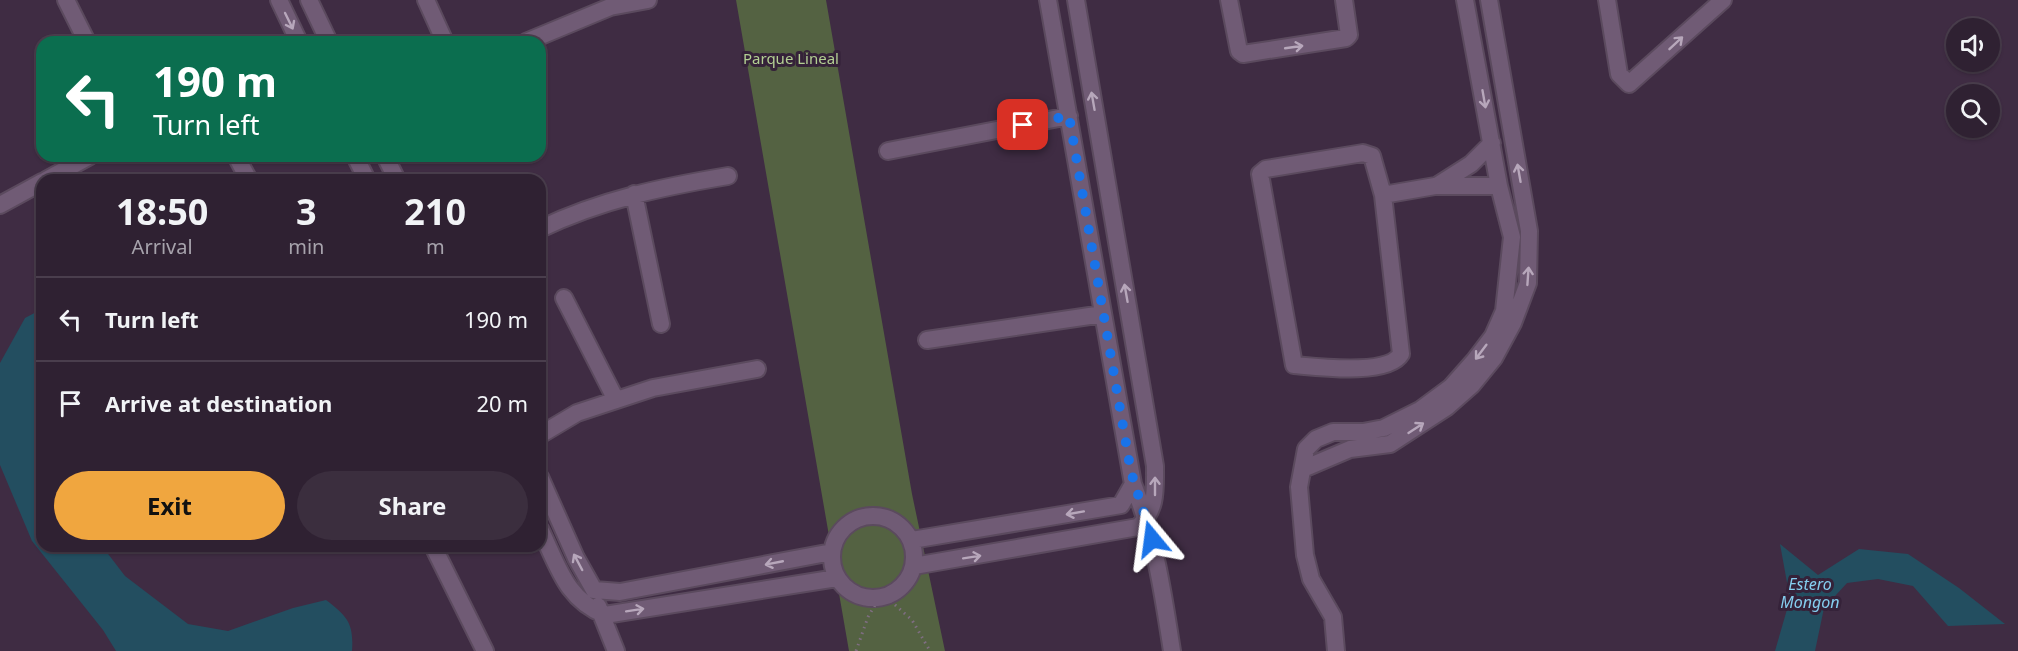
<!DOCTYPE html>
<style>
:root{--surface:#2f2132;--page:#3b2e3e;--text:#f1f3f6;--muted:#a7a3ac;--line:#4a3e4d;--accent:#f0a63f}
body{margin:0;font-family:"Noto Sans",sans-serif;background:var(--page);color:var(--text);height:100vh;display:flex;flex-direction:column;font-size:22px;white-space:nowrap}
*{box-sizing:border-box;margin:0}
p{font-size:20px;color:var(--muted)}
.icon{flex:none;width:33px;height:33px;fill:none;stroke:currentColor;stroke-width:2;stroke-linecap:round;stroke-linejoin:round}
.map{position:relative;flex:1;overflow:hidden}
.sheet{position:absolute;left:36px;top:174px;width:510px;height:378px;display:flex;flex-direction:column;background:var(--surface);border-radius:18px;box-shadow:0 2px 4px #0004,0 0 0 2px var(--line)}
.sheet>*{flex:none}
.banner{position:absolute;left:36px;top:36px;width:510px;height:126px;border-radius:18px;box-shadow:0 2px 4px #0004,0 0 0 2px var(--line);background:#0b6e4f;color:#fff;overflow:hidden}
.tools{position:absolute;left:1946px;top:18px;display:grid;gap:12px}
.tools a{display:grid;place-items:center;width:54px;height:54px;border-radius:50%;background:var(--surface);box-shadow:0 2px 4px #0004,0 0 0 2px var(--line);font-size:30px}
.pin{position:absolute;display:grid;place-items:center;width:51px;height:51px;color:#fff;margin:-26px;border-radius:12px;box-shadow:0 3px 9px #0006}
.me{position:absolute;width:66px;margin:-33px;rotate:344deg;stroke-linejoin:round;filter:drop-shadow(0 0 4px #0008)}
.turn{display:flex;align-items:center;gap:21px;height:126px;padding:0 18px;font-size:27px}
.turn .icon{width:78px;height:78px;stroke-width:2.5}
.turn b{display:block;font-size:42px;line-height:51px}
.eta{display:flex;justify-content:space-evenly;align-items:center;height:102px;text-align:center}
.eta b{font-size:36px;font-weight:700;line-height:42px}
.button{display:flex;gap:12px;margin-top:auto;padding:12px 18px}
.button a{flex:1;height:69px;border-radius:36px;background:var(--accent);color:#111;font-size:24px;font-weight:700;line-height:69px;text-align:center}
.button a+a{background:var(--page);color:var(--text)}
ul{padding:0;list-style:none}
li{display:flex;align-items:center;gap:18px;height:84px;padding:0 18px;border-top:2px solid var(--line)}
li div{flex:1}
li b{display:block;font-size:22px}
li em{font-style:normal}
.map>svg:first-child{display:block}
</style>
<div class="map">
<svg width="2018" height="651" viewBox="0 0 2018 651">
<rect width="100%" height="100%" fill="#3f2c43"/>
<path fill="#546242" d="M736,0H826L912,494L945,651H849Z"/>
<path fill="#234e60" d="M42,309V546H102L125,576L188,624L228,631L293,608L326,600C347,616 354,623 352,651H116L103,630L32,541L0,465V363L25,318Z
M1780,544L1818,575L1859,549L1908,554L1959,588L2005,624L1948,626L1913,586L1878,579L1847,583L1824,608L1815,651H1775L1790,599Z"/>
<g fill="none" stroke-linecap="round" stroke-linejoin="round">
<defs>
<path id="minor" d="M66,0L87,42
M279,0L299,42
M309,0L329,42
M426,0L445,42
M1229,0L1239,51L1243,54L1346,38L1349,35L1344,0
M1607,0L1619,74L1629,84L1723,0
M526,42L610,7L648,0
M888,151L1069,116
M1363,153L1372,156L1383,195L1401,354C1388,376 1318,367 1294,365L1260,174L1266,169Z
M236,156L249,180
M355,156L367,180
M385,156L397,180
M46,180L90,156
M1438,185L1471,164L1492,143
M634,194L661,324
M1383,195L1435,186H1499
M0,205L42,182
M540,229C600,200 662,187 728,176
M564,298L616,400
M927,340L1103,314
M540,435L577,413L653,388L757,369
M1303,469L1350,449L1390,444L1447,407L1472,385L1494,358L1513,323L1528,283L1529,231L1489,0
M540,477L576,558L594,590L620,592L832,552
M1133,484C1155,538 1163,593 1172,651
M832 557a41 41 0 1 1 82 0a41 41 0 1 1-82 0Z
M540,529C558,565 565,599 605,615L837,578
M912,540L1121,505L1133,484L1048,0
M433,546L485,651
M914,566L1138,527C1157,509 1155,491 1155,466L1076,0
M598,606L616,651
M1336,651L1333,617L1311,579L1305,555L1299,487L1306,449L1316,439L1333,432H1363L1384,428L1420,410L1451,387L1474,361L1493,336L1504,311L1512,237L1499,186L1465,0"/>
</defs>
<use href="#minor" stroke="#5b4a5e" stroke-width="20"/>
<path stroke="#7f6e82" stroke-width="3" stroke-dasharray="1.5 4.5" stroke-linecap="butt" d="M886,597L912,620L930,651
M856,651L868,617L879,598"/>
<use href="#minor" stroke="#705b75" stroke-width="16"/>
</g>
<defs><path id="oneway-shaft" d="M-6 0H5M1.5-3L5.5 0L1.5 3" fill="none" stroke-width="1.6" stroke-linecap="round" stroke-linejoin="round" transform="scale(1.5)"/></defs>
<g stroke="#b7a7bb">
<use href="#oneway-shaft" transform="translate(289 21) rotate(64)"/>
<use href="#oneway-shaft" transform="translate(1676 43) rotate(-43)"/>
<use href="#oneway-shaft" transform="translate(1294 47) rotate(-8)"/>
<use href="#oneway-shaft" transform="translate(1484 99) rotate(80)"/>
<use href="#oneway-shaft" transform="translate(1093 101) rotate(-100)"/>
<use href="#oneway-shaft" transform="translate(1519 173) rotate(-100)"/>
<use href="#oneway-shaft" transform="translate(1528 276) rotate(-86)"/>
<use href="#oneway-shaft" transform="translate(1126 293) rotate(-100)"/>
<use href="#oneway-shaft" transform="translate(1481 352) rotate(127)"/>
<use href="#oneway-shaft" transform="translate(1416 428) rotate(-33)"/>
<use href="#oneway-shaft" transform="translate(1155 486) rotate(-90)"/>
<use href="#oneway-shaft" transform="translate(1075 513) rotate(170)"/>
<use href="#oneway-shaft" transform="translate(972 557) rotate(-9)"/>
<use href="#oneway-shaft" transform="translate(578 562) rotate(-118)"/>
<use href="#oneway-shaft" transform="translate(774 563) rotate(169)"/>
<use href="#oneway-shaft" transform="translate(635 610) rotate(-9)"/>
</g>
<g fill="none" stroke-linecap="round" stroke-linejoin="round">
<path stroke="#1a73e8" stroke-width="10" stroke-dasharray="0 18" d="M1023,125L1069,116L1131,472L1152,539"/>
</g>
<g text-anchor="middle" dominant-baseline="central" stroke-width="6" stroke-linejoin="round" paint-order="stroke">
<g font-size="15" fill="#b3cf93" stroke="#352239">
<text x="791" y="58">Parque Lineal</text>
</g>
<g font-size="16" font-style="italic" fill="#85ceef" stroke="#352239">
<text x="1810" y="584">Estero<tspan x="1810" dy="18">Mongon</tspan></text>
</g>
</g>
</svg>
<div class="tools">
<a><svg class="icon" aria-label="sound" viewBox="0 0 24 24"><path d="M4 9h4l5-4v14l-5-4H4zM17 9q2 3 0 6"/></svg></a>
<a><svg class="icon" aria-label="search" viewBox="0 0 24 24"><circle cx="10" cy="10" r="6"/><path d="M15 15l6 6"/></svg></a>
</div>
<div class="pin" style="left:1023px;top:125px;background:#d93025"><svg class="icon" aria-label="arrive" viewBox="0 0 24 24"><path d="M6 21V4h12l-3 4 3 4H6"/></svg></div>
<svg class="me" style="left:1152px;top:539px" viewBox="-20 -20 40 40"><path d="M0-17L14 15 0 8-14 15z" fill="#1a73e8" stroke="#fff" stroke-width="4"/></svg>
<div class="banner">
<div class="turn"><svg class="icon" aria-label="left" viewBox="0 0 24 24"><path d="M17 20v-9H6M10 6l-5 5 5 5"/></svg><div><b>190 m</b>Turn left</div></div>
</div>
<section class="sheet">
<div class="eta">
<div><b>18:50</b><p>Arrival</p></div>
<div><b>3</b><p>min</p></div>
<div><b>210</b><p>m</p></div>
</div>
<ul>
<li><svg class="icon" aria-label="left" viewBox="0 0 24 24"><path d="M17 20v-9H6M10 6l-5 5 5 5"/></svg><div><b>Turn left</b></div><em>190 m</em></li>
<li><svg class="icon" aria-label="arrive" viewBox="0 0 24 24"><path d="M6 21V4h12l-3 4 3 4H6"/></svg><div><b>Arrive at destination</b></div><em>20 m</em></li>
</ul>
<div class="button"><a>Exit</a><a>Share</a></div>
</section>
</div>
